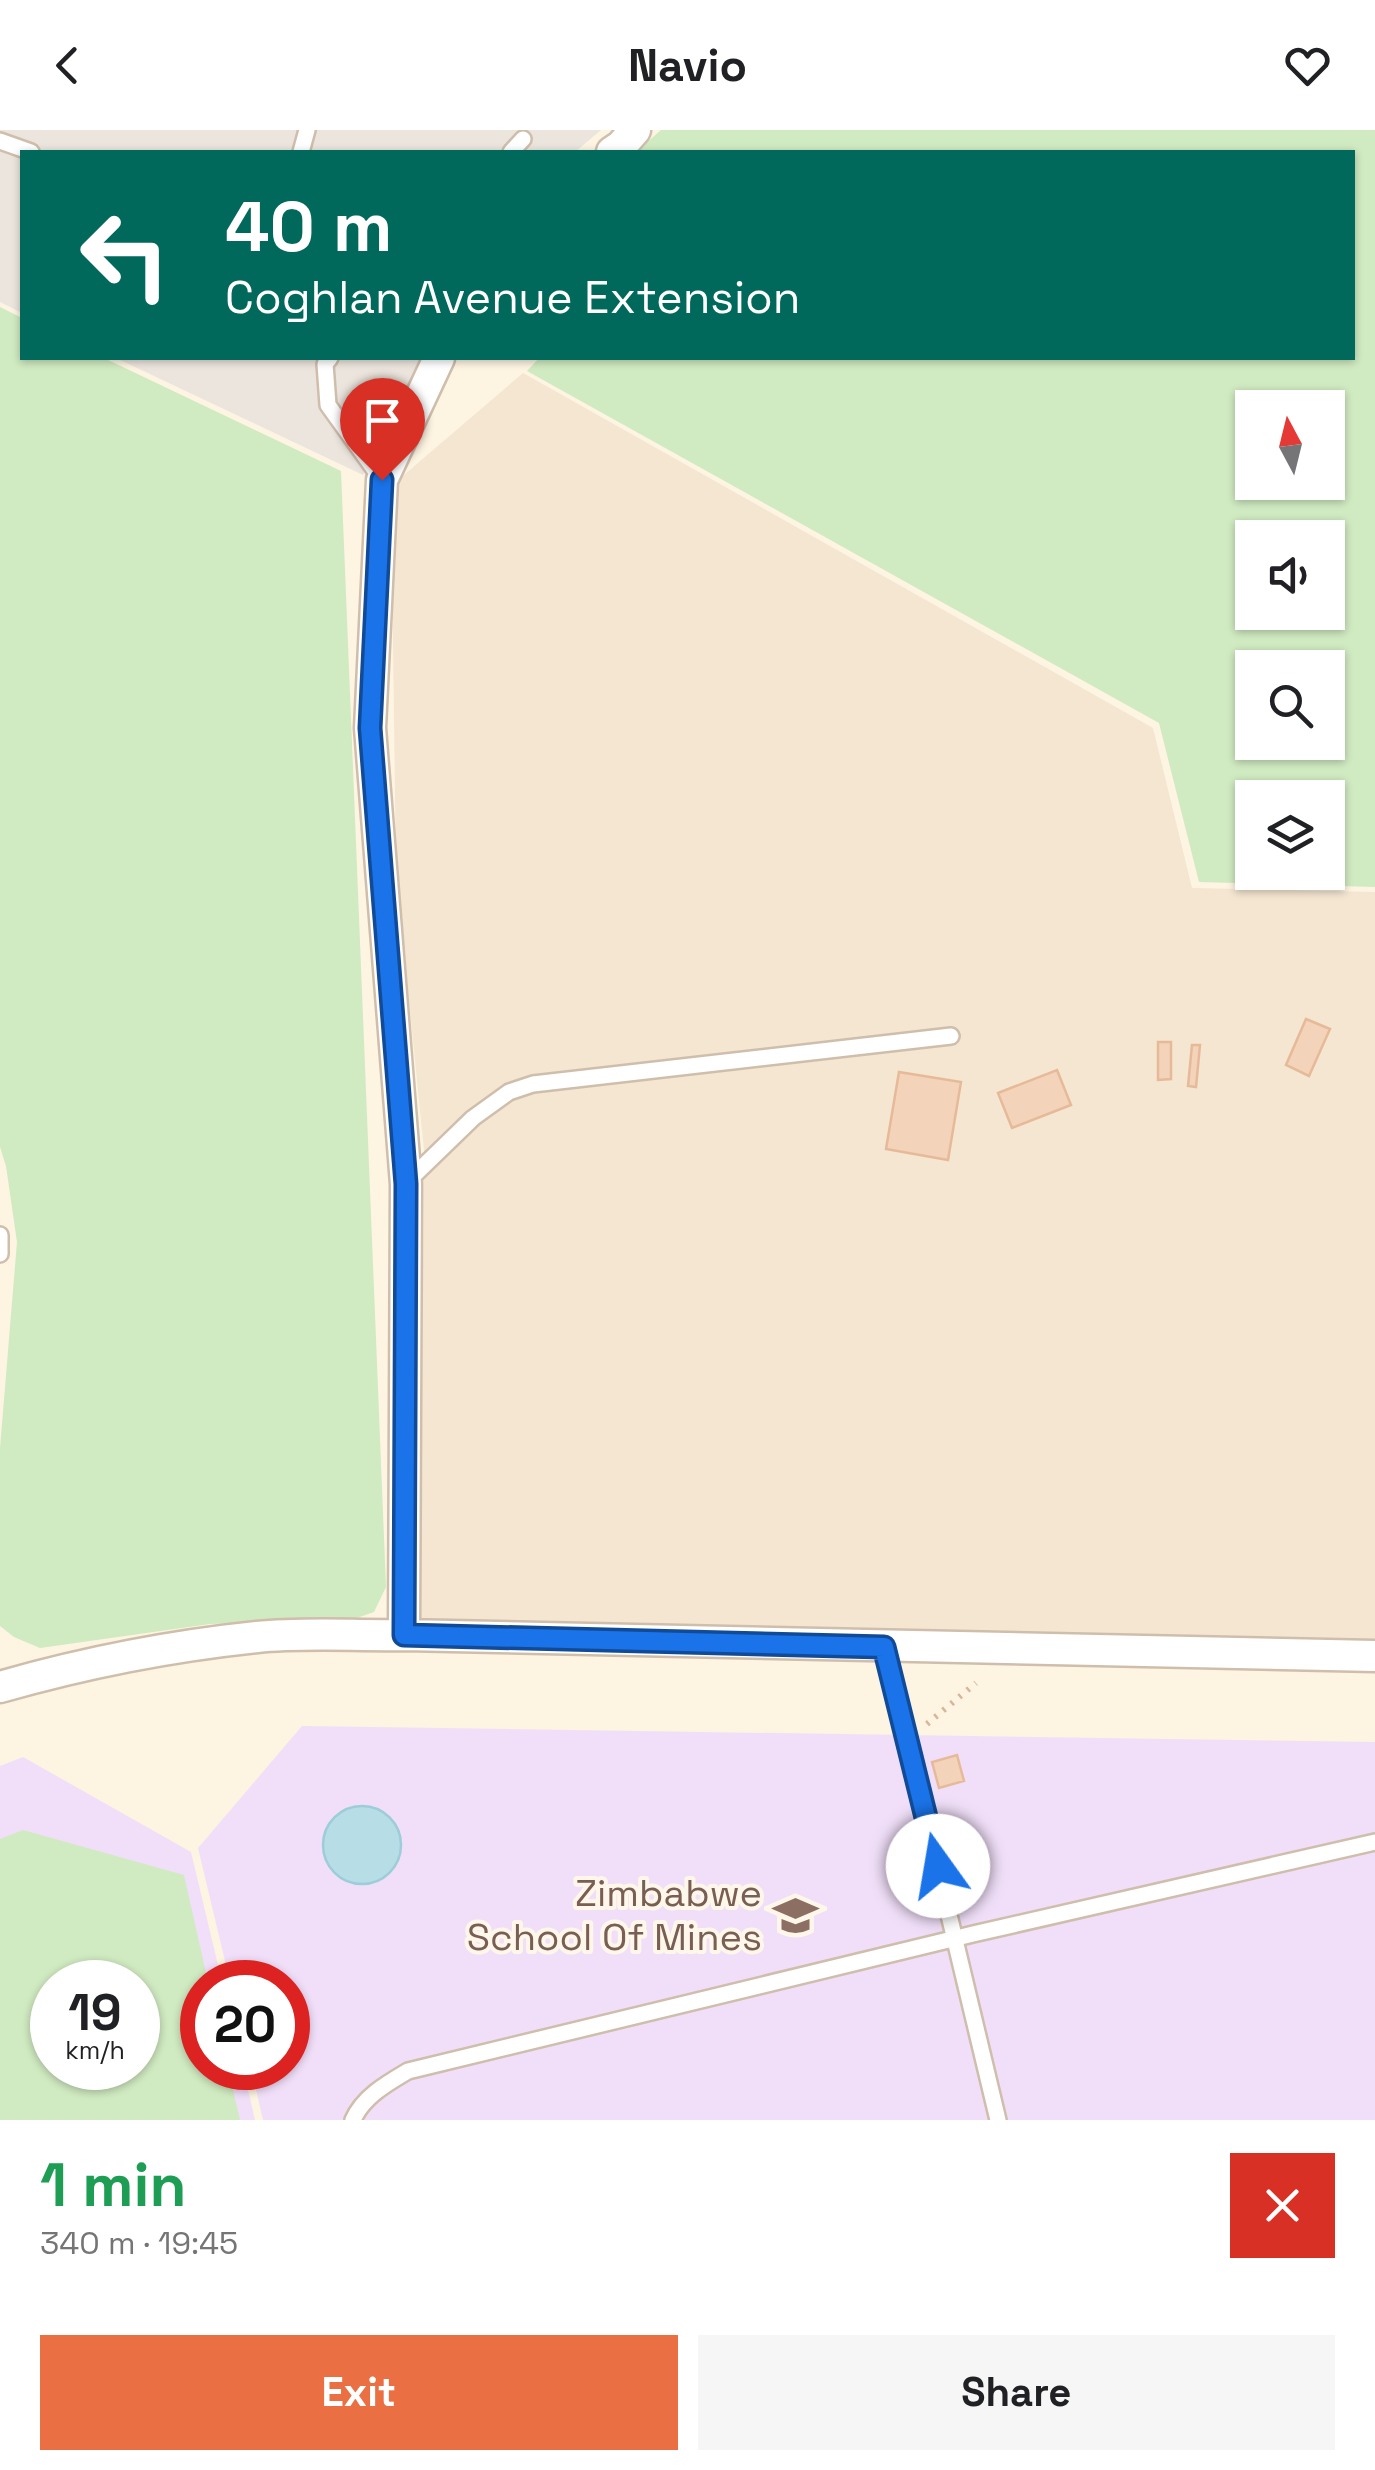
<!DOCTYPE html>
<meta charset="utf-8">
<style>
:root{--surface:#fff;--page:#f6f6f6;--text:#202124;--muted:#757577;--accent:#ea7044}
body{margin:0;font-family:"Space Grotesk",sans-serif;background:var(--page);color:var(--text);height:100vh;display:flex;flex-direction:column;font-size:38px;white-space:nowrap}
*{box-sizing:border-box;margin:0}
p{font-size:32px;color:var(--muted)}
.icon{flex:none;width:55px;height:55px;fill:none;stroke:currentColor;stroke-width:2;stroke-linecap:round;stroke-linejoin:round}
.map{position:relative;height:1990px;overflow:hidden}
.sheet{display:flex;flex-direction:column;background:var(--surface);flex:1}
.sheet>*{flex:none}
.banner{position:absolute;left:20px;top:20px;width:1335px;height:210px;border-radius:0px;box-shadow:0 2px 8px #0004;background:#00695c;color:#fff;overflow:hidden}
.needle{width:65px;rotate:353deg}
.buttons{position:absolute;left:1235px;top:260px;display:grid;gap:20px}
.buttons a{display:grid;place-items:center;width:110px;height:110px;border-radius:0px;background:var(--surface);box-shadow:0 2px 8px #0004;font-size:50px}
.speed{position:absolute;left:30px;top:1830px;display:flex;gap:20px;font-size:50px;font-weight:700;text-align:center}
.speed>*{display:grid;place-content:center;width:130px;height:130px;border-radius:50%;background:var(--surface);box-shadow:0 2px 8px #0004;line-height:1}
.speed small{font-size:25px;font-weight:400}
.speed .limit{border:15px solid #d22;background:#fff;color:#111}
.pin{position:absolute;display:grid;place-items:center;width:85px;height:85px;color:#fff;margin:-102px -42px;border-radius:50% 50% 50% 0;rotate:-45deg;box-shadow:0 0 10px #0007}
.pin .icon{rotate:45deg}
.me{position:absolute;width:110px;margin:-55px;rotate:347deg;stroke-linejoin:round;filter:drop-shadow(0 0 8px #0008)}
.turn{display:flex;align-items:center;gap:35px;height:210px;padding:0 40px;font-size:45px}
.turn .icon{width:130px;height:130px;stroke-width:2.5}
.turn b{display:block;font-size:70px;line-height:85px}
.round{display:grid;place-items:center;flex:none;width:105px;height:105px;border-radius:0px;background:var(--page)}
.headline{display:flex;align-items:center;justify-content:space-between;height:170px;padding:0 40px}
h1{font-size:60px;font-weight:700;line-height:75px;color:#1e9e55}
.button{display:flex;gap:20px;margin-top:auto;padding:20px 40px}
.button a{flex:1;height:115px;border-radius:0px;background:var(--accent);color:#fff;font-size:40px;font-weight:700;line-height:115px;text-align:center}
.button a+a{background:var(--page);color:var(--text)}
header{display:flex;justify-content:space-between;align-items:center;height:130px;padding:0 40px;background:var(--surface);font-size:45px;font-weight:700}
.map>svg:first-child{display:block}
</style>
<header><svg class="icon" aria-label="back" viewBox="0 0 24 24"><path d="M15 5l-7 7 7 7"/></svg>Navio<svg class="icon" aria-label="heart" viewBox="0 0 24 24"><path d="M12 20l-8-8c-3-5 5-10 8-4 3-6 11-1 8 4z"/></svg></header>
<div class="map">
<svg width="1375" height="1990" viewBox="0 0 1375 1990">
<rect width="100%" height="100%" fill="#fdf4e2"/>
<path fill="#f4e6d1" d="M523,243L1153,598L1192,758L1375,762V1514L420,1491L424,1020L396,740L391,356Z"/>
<path fill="#ece5dd" d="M0,0H601L575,22H22V183L0,172Z
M116,228H425L363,345Z"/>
<path fill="#f1dff9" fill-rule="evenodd" d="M302,1596L1375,1612V1990H263L251,1938H288V1852H230L198,1718Z
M23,1627L191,1722L222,1852H202V1938H243L255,1990H0V1636ZM52,1852H138V1938H52Z"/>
<path fill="#d0eac1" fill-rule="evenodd" d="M661,0H1375V757L1199,752L1159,593L527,241L539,228H1352V22H636ZM1252,278H1328V352H1252ZM1252,408H1328V482H1252ZM1252,538H1328V612H1252ZM1252,668H1328V742H1252Z
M0,177L22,188V228H104L341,341L386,1457L374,1482L354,1489L210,1494L40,1518L14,1507L0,1496V1318L17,1112L6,1036L0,1017Z
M23,1700L184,1745L208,1852H202V1938H228L240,1990H0V1709ZM52,1852H138V1938H52Z"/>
<path fill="#b7dee7" stroke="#9dcdd9" stroke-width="2.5" d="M323 1715a39 39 0 1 1 78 0a39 39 0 1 1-78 0Z"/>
<path fill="#f3d3b9" stroke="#e6ba99" stroke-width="2.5" d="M1306,889L1330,899L1309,946L1286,935Z
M1158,912H1171V949L1158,950Z
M1192,915H1200L1196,957L1188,956Z
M1057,940L1071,975L1012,998L998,963Z
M899,942L961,952L948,1030L886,1019Z
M957,1625L964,1651L939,1658L932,1632Z"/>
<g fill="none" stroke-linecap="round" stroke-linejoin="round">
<defs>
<path id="lane" d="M0,11L31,22
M301,22L307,0
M511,22L523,9
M330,228L325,234L328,275L382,350
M408,1051L473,988L509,962L533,954L951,906
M0,1105V1124
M885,1517L998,1990
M353,1990C363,1967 386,1954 408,1941L973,1804L1375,1712"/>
<path id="street" d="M612,22L621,16L635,0
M404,1505L406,1054L370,598L382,350L439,228
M0,1557C84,1533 170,1516 257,1507C305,1502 355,1506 404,1505L1375,1526"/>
</defs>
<use href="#lane" stroke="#d0beac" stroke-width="20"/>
<use href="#street" stroke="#d0beac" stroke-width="35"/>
<path stroke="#d8b69d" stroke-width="6" stroke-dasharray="2.5 8" stroke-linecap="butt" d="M927,1594L976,1553"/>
<use href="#lane" stroke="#fff" stroke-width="15"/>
<use href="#street" stroke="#fff" stroke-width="30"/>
</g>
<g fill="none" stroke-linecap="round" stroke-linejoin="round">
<defs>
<path id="route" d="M382,350L370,598L406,1054L404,1505L884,1517L938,1736"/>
</defs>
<use href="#route" stroke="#114b97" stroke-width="25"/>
<use href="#route" stroke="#1a73e8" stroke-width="18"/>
</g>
<defs>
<symbol id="university-bare" viewBox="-9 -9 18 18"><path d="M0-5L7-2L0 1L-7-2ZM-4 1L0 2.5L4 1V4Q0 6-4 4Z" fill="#8d6e63" stroke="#fff7e9" stroke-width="2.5" paint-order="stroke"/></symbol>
</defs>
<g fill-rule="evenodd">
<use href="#university-bare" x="764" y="1754" width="63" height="63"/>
</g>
<g text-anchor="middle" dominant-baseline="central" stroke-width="8" stroke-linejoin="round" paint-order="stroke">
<g font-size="38" fill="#785e54" stroke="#fff7e9" text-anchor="end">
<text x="762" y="1763">Zimbabwe<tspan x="762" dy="44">School Of Mines</tspan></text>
</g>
</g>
</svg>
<div class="buttons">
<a><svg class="needle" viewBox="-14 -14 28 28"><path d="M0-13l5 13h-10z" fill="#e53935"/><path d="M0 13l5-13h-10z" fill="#757577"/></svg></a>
<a><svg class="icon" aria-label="sound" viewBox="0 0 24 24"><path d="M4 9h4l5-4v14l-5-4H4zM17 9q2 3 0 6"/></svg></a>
<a><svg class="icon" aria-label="search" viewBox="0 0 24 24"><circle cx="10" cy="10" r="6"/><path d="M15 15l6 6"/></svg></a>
<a><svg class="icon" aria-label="layers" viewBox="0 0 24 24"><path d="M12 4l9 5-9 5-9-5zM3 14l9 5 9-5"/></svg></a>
</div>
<div class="speed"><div>19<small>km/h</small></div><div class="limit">20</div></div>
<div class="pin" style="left:382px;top:350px;background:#d93025"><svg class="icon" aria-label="arrive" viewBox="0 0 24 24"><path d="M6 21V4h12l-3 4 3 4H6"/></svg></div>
<svg class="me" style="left:938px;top:1736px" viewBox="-20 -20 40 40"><circle r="19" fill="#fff"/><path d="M0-13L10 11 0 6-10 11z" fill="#1a73e8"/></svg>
<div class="banner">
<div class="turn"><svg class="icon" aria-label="left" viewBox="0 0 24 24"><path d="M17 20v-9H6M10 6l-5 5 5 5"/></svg><div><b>40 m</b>Coghlan Avenue Extension</div></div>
</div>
</div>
<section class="sheet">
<div class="headline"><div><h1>1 min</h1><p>340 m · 19:45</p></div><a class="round" style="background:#d93025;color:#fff"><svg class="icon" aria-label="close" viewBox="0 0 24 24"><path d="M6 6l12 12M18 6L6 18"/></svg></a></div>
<div class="button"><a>Exit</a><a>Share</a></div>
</section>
